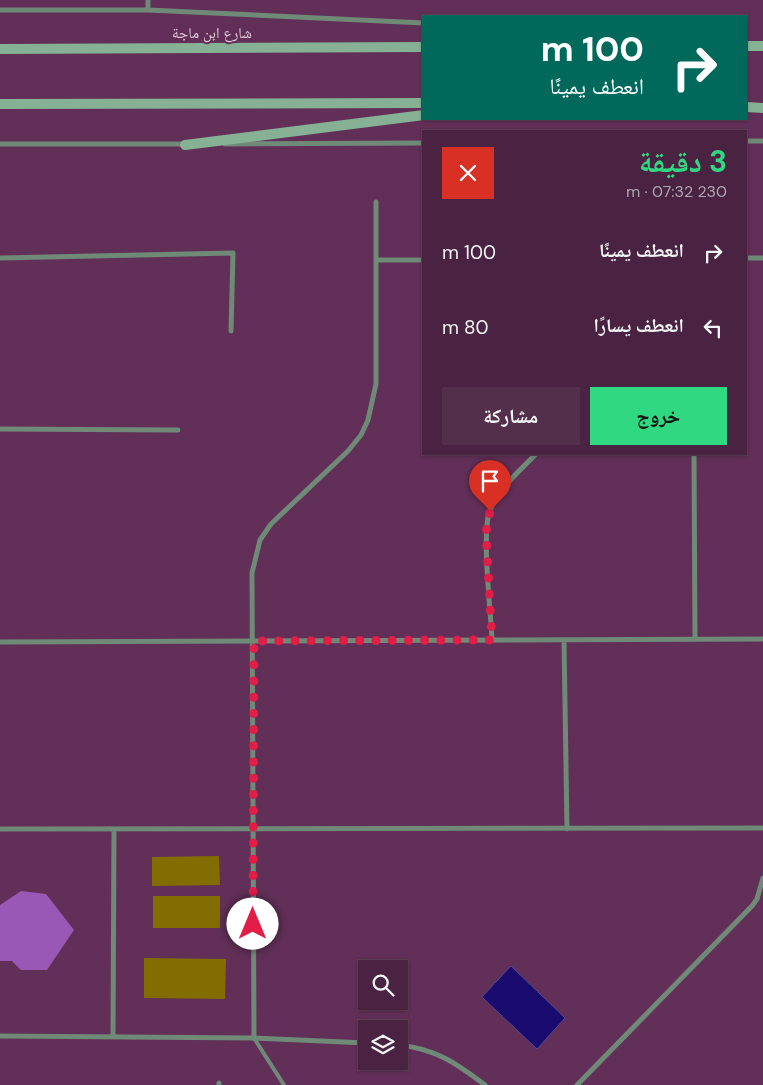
<!DOCTYPE html>
<html lang="ar">
<meta charset="utf-8">
<style>
:root{--surface:#492341;--page:#532f4c;--text:#f1f3f6;--muted:#b1a4b1;--line:#61405a;--accent:#31d882}
body{margin:0;font-family:"DM Sans","Noto Naskh Arabic",sans-serif;background:var(--page);color:var(--text);direction:rtl;height:100vh;display:flex;flex-direction:column;font-size:19px;white-space:nowrap}
*{box-sizing:border-box;margin:0}
p{font-size:16px;color:var(--muted)}
.icon{flex:none;width:28px;height:28px;fill:none;stroke:currentColor;stroke-width:2;stroke-linecap:round;stroke-linejoin:round}
.map{position:relative;flex:1;overflow:hidden;direction:ltr}
.panel{position:absolute;left:422px;top:130px;width:325px;height:325px;display:flex;flex-direction:column;background:var(--surface);border-radius:0px;box-shadow:0 1px 4px #0004,0 0 0 1px var(--line);direction:rtl}
.panel>*{flex:none}
.banner{position:absolute;left:422px;top:15px;width:325px;height:105px;border-radius:0px;box-shadow:0 1px 4px #0004,0 0 0 1px var(--line);direction:rtl;background:#00695c;color:#fff;overflow:hidden}
.buttons{position:absolute;left:358px;top:960px;display:grid;gap:10px}
.buttons a{display:grid;place-items:center;width:50px;height:50px;border-radius:0px;background:var(--surface);box-shadow:0 1px 4px #0004,0 0 0 1px var(--line);font-size:25px}
.pin{position:absolute;display:grid;place-items:center;width:42px;height:42px;color:#fff;margin:-51px -21px;border-radius:50% 50% 50% 0;rotate:-45deg;box-shadow:0 0 5px #0007}
.pin .icon{rotate:45deg}
.me{position:absolute;width:55px;margin:-28px;rotate:0deg;stroke-linejoin:round;filter:drop-shadow(0 0 4px #0008)}
.turn{display:flex;align-items:center;gap:18px;height:105px;padding:0 20px;font-size:22px}
.turn .icon{width:65px;height:65px;stroke-width:2.5}
.turn b{display:block;font-size:35px;line-height:42px}
.round{display:grid;place-items:center;flex:none;width:52px;height:52px;border-radius:0px;background:var(--page)}
.overview{display:flex;align-items:center;justify-content:space-between;height:85px;padding:0 20px}
h1{font-size:30px;font-weight:700;line-height:38px;color:var(--accent)}
.cta{display:flex;gap:10px;margin-top:auto;padding:10px 20px}
.cta a{flex:1;height:58px;border-radius:0px;background:var(--accent);color:#111;font-size:20px;font-weight:700;line-height:58px;text-align:center}
.cta a+a{background:var(--page);color:var(--text)}
ul{padding:0;list-style:none}
li{display:flex;align-items:center;gap:15px;height:75px;padding:0 20px}
li div{flex:1}
li b{display:block;font-size:19px}
li em{font-style:normal}
.map>svg:first-child{display:block}
</style>
<div class="map">
<svg width="763" height="1085" viewBox="0 0 763 1085">
<rect width="100%" height="100%" fill="#612f57"/>
<path fill="#836d01" d="M219,856L220,885L152,886V857Z
M153,896H220V928H153Z
M144,958L226,959L225,999L144,998Z"/>
<path fill="#1a0c6f" stroke="#574490" d="M511,966L565,1018L537,1049L482,997Z"/>
<path fill="#9a58b6" d="M21,891L46,894L74,930L47,970H21L12,961H0V905Z"/>
<g fill="none" stroke-linecap="round" stroke-linejoin="round">
<path stroke="#708a78" stroke-width="4" d="M254,1038L284,1085"/>
<path stroke="#708a78" stroke-width="5" d="M148,0V10
M0,10H148L424,23
M746,141H763
M0,144H187
M225,144L424,143
M0,258L233,253L231,331
M746,258H763
M376,260H424
M0,429L178,430
M694,454L695,639
M492,640C491,613 481,532 490,510C500,488 519,471 536,454
M564,640L567,829
M0,642L763,639
M0,829L763,828
M0,1036L254,1038L366,1043
M113,1037L114,829
M254,1038L252,573L260,540L271,524L348,451L361,435L368,420L376,384V202
M399,1045C436,1049 456,1063 485,1085
M219,1085V1083
M577,1085L752,906L757,899L763,878"/>
<path stroke="#87b195" stroke-width="10" d="M746,46H763
M0,49L424,47
M0,104L424,103
M746,107L763,108
M185,145L424,115"/>
</g>
<g fill="none" stroke-linecap="round" stroke-linejoin="round">
<path stroke="#e11d48" stroke-width="9" stroke-dasharray="0 16.2" d="M253,924L254,641L492,640L486,532L490,511"/>
</g>
<g text-anchor="middle" dominant-baseline="central" stroke-width="4" stroke-linejoin="round" paint-order="stroke">
<g font-size="15" fill="#e5c7de" stroke="#612f57">
<text x="212" y="33">شارع ابن ماجة</text>
</g>
</g>
</svg>
<div class="buttons">
<a><svg class="icon" aria-label="search" viewBox="0 0 24 24"><circle cx="10" cy="10" r="6"/><path d="M15 15l6 6"/></svg></a>
<a><svg class="icon" aria-label="layers" viewBox="0 0 24 24"><path d="M12 4l9 5-9 5-9-5zM3 14l9 5 9-5"/></svg></a>
</div>
<div class="pin" style="left:490px;top:511px;background:#d93025"><svg class="icon" aria-label="arrive" viewBox="0 0 24 24"><path d="M6 21V4h12l-3 4 3 4H6"/></svg></div>
<svg class="me" style="left:253px;top:924px" viewBox="-20 -20 40 40"><circle r="19" fill="#fff"/><path d="M0-13L10 11 0 6-10 11z" fill="#e11d48"/></svg>
<div class="banner">
<div class="turn"><svg class="icon" aria-label="right" viewBox="0 0 24 24"><path d="M7 20v-9h11M14 6l5 5-5 5"/></svg><div><b>100 m</b>انعطف يمينًا</div></div>
</div>
<section class="panel">
<div class="overview"><div><h1>3 دقيقة</h1><p>230 m · 07:32</p></div><a class="round" style="background:#d93025;color:#fff"><svg class="icon" aria-label="close" viewBox="0 0 24 24"><path d="M6 6l12 12M18 6L6 18"/></svg></a></div>
<ul>
<li><svg class="icon" aria-label="right" viewBox="0 0 24 24"><path d="M7 20v-9h11M14 6l5 5-5 5"/></svg><div><b>انعطف يمينًا</b></div><em>100 m</em></li>
<li><svg class="icon" aria-label="left" viewBox="0 0 24 24"><path d="M17 20v-9H6M10 6l-5 5 5 5"/></svg><div><b>انعطف يسارًا</b></div><em>80 m</em></li>
</ul>
<div class="cta"><a>خروج</a><a>مشاركة</a></div>
</section>
</div>
